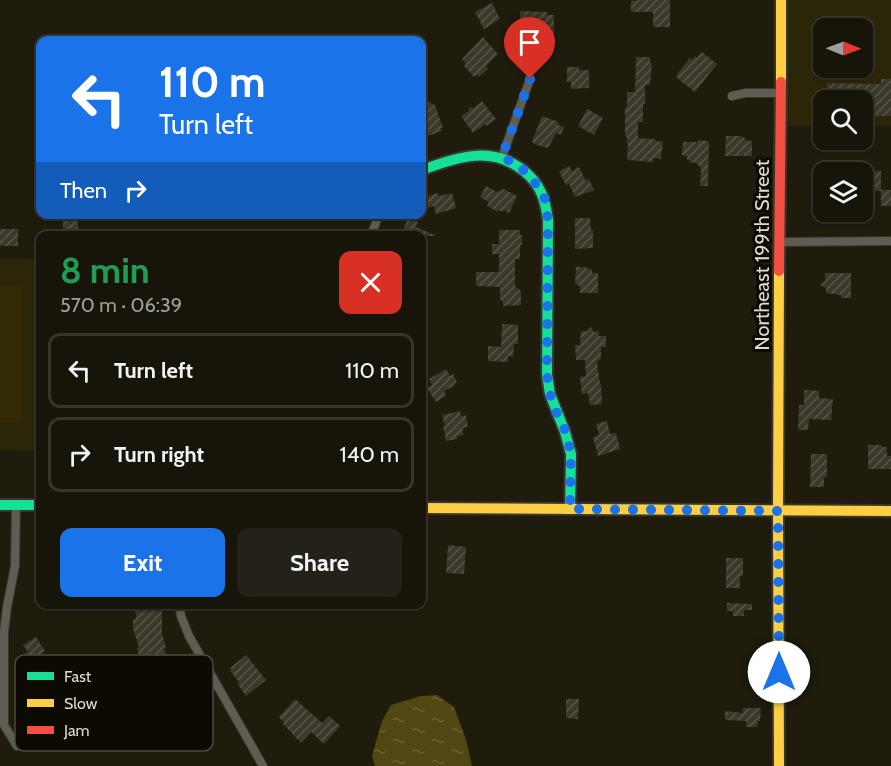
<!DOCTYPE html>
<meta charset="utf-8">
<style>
:root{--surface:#17150a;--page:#242218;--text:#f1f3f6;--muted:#9e9f9c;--line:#36342b;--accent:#1a73e8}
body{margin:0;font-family:Cabin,sans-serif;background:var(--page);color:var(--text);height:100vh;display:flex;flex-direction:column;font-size:22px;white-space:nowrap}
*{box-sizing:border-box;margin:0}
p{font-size:20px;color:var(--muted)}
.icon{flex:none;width:33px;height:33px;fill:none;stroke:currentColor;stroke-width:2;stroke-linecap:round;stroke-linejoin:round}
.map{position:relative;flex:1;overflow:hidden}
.sheet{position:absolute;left:36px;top:231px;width:390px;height:378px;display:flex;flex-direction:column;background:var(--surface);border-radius:12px;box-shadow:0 2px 4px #0004,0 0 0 2px var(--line)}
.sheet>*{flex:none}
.guide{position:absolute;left:36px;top:36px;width:390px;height:183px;border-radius:12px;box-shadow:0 2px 4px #0004,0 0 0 2px var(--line);background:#1a73e8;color:#fff;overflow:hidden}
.needle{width:39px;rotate:91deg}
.tools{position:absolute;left:813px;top:18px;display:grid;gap:12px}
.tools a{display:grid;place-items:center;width:60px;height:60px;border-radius:12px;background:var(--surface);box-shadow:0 2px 4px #0004,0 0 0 2px var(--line);font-size:30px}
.pin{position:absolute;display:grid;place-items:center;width:51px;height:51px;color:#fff;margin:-62px -26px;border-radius:50% 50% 50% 0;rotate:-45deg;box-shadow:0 0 6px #0007}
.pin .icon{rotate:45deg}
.me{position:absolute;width:66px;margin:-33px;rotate:0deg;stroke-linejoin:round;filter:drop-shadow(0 0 4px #0008)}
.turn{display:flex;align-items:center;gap:21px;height:126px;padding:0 24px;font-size:27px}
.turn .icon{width:78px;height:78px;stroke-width:2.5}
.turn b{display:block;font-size:42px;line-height:51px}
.then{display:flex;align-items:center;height:57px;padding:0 24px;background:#0003;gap:12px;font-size:22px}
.round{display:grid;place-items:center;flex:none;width:63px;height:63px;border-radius:12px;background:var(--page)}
.head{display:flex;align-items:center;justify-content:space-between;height:102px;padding:0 24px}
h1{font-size:36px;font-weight:700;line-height:45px;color:#1e9e55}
.action{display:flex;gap:12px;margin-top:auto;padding:12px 24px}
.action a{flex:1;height:69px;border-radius:12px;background:var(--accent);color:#fff;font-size:24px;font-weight:700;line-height:69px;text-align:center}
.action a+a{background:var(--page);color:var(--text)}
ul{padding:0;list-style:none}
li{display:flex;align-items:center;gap:18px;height:75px;margin:0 12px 9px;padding:0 12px;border:3px solid var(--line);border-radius:12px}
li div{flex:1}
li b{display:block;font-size:22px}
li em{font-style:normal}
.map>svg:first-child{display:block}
</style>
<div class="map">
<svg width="891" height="766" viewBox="0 0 891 766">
<defs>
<pattern id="water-ripples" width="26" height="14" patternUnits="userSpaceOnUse" patternTransform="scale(1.5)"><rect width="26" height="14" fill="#514713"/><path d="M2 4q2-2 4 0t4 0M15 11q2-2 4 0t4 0" fill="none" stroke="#6a6134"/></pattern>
<pattern id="building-hatch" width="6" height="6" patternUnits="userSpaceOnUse" patternTransform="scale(1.5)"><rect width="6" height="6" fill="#3b382c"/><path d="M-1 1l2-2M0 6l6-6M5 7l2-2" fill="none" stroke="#575449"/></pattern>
</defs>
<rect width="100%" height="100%" fill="#1f1c0e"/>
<path fill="#2c2608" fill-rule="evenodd" d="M785,0H891V126H863L862,100H824L823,126H784ZM824,28H862V68H824Z
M0,259H40V451L0,450Z"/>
<path fill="#322a02" d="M0,286H23V422H0Z"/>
<path fill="url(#water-ripples)" d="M437,695L454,707L466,740L472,766H375L372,756L382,721L391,705L421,696Z"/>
<path fill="url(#building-hatch)" d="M640,0H670V27H653V12H631V1Z
M492,3L500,19L484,29L475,12Z
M520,11L547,12V15H554V36L541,38L542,42H523V28H520Z
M483,37L498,54L486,66L488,69L479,77L477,75L474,77L464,66L466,64L462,59Z
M702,52L717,64L695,92L677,78V74L690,58L692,60L695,56L697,58Z
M636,57H650V63H652L650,85H645V104H643V122H638V138L652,139H655L656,141L663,142L661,159L653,158V162L627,160L628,144L626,142L628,140L625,135V107H627V92H635Z
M567,67H579V70H589V88L571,89V82H567Z
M881,79H891V116H862V100H827V83L881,84Z
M482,101L496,119L486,126L485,124L473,133L461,116L469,111V107L473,108Z
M428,102L435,105L443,128H441L442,131L422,138V105Z
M587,109L603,118L594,135L578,126Z
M542,116L559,122L558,125L564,127L561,135L556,133L548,148L534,144L532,141Z
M726,136H740L745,138V140L752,141V156H725Z
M698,140L708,141L709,144L708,186H700L701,168L696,163L689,162V160H687V156L682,155L683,142H698Z
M569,166L572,171L579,167L586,181L589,179L594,190L575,197L569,184L566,185L559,171Z
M866,170L881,171V190H891V206H881V191L866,190Z
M486,186L497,192L504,189L517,196L509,213L504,210L502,212L499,210L498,212L487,206L489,202L480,197Z
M438,193L439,196L452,193L456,208L436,214L434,206L426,208L423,198Z
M63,214H78V236H63Z
M408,218L418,222L416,227L437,236H408L402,233Z
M575,218H590L591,230H593V248L575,249Z
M0,229H18V246H0Z
M499,230H520V235H522V245H520V259H515V286L521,291V305L503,306V302L500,299V287L476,286V272H499V254H492V244H499Z
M576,267H587V269H592V273H598V293H580V286L575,283Z
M825,273H851V298H841V295L826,293V288L820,285L825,281Z
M502,324L518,325V344H514L513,357L508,356V362L488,361V346L501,347Z
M591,327L594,332L599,331V336H606V347H601V359L597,362L600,384H601L602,404L590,405L588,393L582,394L580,377L586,376L585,360H576L575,345H580L581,331H587Z
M446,369L450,376L453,374L457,382L454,384L455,385L444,391L446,396L436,402L427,388L432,385L429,379Z
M804,390L819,391V398L833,399L831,420L809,419L808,430H798L799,405H804Z
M460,411L461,416L466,415L468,427L463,428V435L457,436V439L446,441L443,426H445L442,415Z
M607,421L610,434L616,433L620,449L598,456L593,437L599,435L596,424Z
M868,445H882V447H887V456H891V469H868Z
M811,454H827V477H824V487H810Z
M448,545L466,547L464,574L446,573Z
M726,558H743V576H740V588H726Z
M727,603L752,604V610H744V616H733V611H727Z
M135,604H162V633L166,648L164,649L167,659L165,660L166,663H165V666L146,671L141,654L139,655L137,648L139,647L133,629V619H136Z
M36,637L45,651L28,662L24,654L28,652L23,645Z
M246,655L266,680L246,696L237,683L239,682L230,671L232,670L230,668Z
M295,699L322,723L329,716L340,726L324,744L311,732L301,743L283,724L284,723L279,717Z
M566,699H579L578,719L566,718Z
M743,708H761L760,721H758L757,727H746V721L725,720V711L742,713Z"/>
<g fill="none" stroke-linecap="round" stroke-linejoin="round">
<defs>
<path id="street" d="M732,96L745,93H781
M502,157L530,79
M371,236L379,214
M780,242L891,241
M422,450V482
M16,505L15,566L7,607L4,632V725L17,746
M179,604L181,616L189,636L263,766"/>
<path id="fast" d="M422,170C457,157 492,145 524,171C541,185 545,199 548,220L547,375L550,394L565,432L571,454L570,509
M0,505H40"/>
<path id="slow" d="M781,82V0
M422,508L891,511
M779,766L778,511L779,271"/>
<path id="jam" d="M779,271L781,82"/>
</defs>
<use href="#street" stroke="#38362c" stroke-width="10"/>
<use href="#fast" stroke="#38362c" stroke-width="14"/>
<use href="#slow" stroke="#38362c" stroke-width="14"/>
<use href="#jam" stroke="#38362c" stroke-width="14"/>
<use href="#street" stroke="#5f5d53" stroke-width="8"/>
<use href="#fast" stroke="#16e098" stroke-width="10"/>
<use href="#slow" stroke="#ffcf43" stroke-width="10"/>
<use href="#jam" stroke="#f24e42" stroke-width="10"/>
</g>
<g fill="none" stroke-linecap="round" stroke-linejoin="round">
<path stroke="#1a73e8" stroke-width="10" stroke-dasharray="0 18" d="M530,79L502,157L518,165L532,179L544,195L548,220L547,375L550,394L557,414L566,432L571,454L570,509L778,511L779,672"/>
</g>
<g text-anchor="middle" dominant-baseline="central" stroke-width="6" stroke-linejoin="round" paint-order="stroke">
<g font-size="20" fill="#dfdcce" stroke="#0c0a03">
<text transform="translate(762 255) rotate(-90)">Northeast 199th Street</text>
</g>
</g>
<rect x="15" y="655" width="198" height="96" rx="9" fill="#0c0a03" stroke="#4b4940" stroke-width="1.5"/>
<rect x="27" y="672" width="27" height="8" fill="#16e098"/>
<rect x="27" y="699" width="27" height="8" fill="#ffcf43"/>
<rect x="27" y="726" width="27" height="8" fill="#f24e42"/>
<g font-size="16" fill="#dfdcce">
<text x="64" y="682">Fast</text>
<text x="64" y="709">Slow</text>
<text x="64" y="736">Jam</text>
</g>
</svg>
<div class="tools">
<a><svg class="needle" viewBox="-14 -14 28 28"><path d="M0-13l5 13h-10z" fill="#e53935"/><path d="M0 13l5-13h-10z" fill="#9e9f9c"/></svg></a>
<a><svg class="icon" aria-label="search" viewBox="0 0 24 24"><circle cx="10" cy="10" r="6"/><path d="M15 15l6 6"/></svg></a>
<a><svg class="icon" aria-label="layers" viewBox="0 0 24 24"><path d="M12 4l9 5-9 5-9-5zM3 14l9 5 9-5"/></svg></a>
</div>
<div class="pin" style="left:530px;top:79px;background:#d93025"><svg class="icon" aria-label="arrive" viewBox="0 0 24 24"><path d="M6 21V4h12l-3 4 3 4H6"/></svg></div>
<svg class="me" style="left:779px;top:672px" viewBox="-20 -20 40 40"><circle r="19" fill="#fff"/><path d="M0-13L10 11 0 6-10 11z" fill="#1a73e8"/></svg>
<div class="guide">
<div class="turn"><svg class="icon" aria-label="left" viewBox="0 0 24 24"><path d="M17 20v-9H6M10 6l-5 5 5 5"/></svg><div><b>110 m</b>Turn left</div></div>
<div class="then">Then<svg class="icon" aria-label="right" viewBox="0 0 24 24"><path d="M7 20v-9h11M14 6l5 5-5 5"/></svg></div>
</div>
<section class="sheet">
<div class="head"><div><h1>8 min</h1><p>570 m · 06:39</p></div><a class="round" style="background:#d93025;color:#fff"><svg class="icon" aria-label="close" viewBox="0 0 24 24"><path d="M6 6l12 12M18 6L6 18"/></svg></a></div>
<ul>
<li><svg class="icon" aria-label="left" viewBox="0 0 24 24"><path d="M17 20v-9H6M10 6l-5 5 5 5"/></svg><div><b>Turn left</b></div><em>110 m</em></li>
<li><svg class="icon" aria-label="right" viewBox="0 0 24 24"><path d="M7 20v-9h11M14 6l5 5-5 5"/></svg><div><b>Turn right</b></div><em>140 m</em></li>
</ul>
<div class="action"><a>Exit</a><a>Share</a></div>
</section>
</div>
